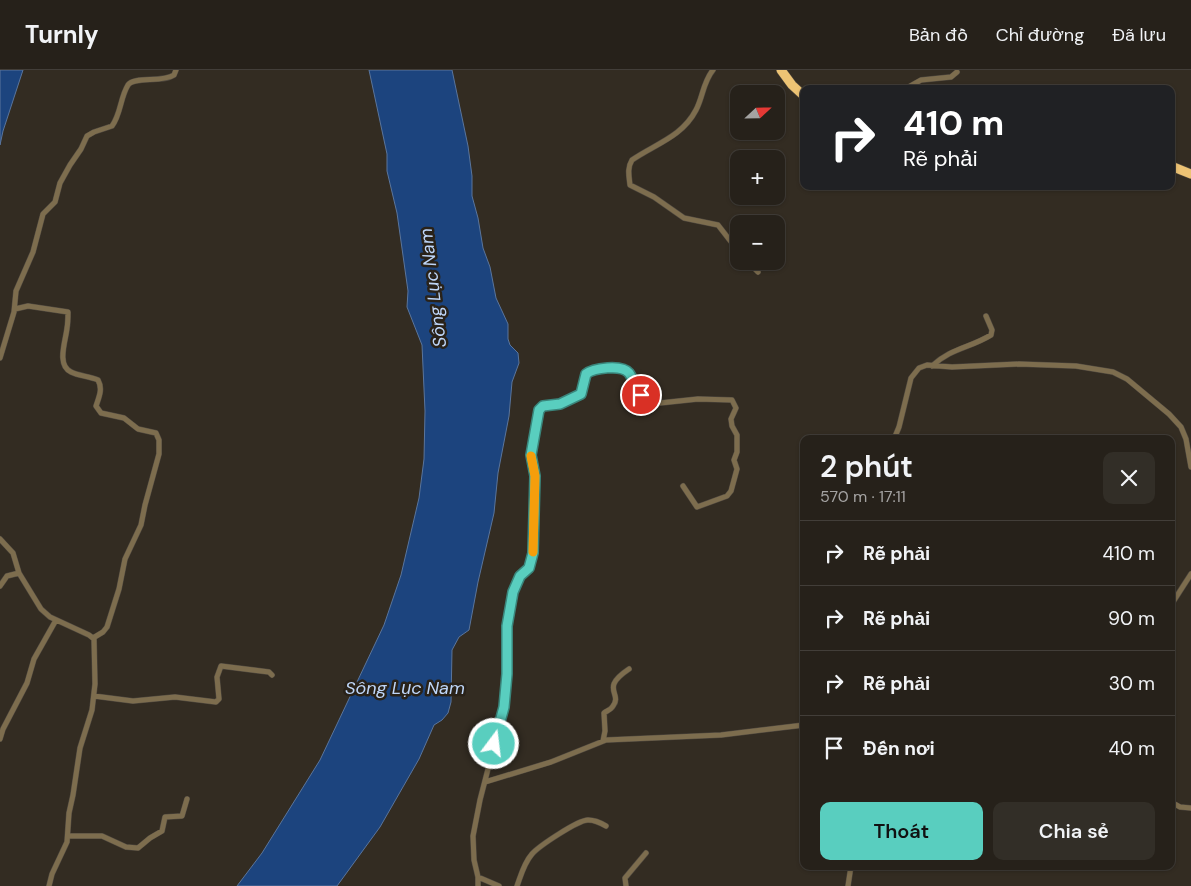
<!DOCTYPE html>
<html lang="vi">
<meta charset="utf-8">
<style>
:root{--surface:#26211a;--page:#322e27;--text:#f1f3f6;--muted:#a4a3a2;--line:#423e39;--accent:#59cebf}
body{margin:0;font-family:"DM Sans",sans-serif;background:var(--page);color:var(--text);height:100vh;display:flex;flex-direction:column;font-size:19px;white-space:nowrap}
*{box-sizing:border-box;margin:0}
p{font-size:16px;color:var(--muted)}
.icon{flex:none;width:28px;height:28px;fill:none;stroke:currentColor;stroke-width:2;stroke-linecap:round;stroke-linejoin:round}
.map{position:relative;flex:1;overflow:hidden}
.sheet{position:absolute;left:800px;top:365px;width:375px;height:435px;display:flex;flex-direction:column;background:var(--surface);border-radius:10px;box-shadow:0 1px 4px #0004,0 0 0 1px var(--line)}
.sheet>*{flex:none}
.hud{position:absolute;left:800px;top:15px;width:375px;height:105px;border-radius:10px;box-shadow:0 1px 4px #0004,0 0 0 1px var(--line);background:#202124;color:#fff;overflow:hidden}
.needle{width:32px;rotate:68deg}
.buttons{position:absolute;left:730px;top:15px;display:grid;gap:10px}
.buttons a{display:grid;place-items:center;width:55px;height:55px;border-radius:10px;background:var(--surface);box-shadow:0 1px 4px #0004,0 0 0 1px var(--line);font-size:25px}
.pin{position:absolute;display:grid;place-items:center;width:42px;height:42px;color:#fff;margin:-21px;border:2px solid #fff;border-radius:50%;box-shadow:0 1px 5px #0007}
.me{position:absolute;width:55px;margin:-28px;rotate:15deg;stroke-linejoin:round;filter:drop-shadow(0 0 4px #0008)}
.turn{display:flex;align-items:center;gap:18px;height:105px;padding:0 20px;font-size:22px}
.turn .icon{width:65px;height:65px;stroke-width:2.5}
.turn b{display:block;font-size:35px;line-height:42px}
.round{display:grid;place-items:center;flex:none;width:52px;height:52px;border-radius:10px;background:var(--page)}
.headline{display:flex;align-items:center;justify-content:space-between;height:85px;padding:0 20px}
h1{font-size:30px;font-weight:600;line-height:38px}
.action{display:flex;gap:10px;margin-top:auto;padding:10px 20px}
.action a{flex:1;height:58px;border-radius:10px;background:var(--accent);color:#111;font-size:20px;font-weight:600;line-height:58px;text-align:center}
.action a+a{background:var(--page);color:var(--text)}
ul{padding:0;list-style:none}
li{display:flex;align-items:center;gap:15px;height:65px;padding:0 20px;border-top:1px solid var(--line)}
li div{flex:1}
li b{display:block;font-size:19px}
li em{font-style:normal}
header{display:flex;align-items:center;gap:30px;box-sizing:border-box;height:70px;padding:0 25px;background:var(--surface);border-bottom:1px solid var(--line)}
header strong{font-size:24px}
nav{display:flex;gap:28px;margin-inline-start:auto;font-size:18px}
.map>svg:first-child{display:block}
</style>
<header>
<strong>Turnly</strong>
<nav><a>Bản đồ</a><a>Chỉ đường</a><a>Đã lưu</a></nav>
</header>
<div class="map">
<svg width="1191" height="816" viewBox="0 0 1191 816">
<rect width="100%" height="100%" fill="#332c22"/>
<path fill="#1c447e" stroke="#5a759c" d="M0,0H23L3,61L0,75Z
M369,0H452L468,76L472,106V126L478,148L483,178L490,197L496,228L508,254V269L510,275L518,283L519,293L512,312L509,346L498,403L494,443L478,512L469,560L459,567L452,580L451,632L448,643L442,650L434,655L419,689L380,757L337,816H237L262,783L320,690L384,555L401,505L419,428L424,389L425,341L422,275L407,237L408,221L397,143L387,101V84Z"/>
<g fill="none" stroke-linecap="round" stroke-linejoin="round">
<defs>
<path id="street" d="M713,0C703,12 703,27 696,40C682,67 655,74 632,90C627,98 629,106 630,115L654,127L684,148L718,155L739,182
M905,19L921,10L951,7L957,2
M747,191L758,202
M15,239L28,236L68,242C68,247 68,253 67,258C66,270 56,295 71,302C79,306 89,306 98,310C103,319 99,327 96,336L101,343L124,348L138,359L156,363L159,370V384L145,435L141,455L125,489L119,519L107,557L103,562L93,568
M0,288L14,242L16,221L33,182L43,144L55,132L60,113L70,95L81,79L87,66L94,62L112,56C121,44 120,28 128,15C134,6 162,13 174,5L176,0
M932,296C951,278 970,278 991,265L992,260L986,246
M894,369L899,357L911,308L919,298L927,295L952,297L1019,294L1076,296L1113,302L1127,309L1169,344L1181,357L1186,369L1191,397
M0,469L13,483L19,503L41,539L50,547L89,565L94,569L95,614L92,640L80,678L73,725L69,743L67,772L52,804L49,816
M0,516L7,506L19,503
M1171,535L1191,504
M94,626L133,631L175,627L216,632L219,629L217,607L221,596L269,602L272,605
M0,669L3,659L27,613L34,589L56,550
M603,671L605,661L604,643C606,641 611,640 613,636C623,623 599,619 629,599
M485,712L551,692L606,670L721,665L804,655
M1171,732L1180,737L1191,738
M68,766H102L126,777L138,778L150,768L162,761L165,747L182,746L187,729
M478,807L499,816
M478,816V807L474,790L473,766L480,730L504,637L507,604V556L508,544L513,522L520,506L529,497L533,483L535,406L531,385L539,340L543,336L559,334L581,324L583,321L584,310L588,302L596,299L620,298L628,303L634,316L641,325L653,332L660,333L698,329L732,330L736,338L731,349L732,356L737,365V382L734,390L737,399L731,421L727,426L697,437L683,416
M517,816C521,805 524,793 532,784C539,776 578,750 588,750C594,750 601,753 606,756
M626,816L625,808L646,783
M848,816L851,796"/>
<path id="highway" d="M781,0L792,15L804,26
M1171,96L1191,104"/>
</defs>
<use href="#street" stroke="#514a41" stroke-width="6"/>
<use href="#highway" stroke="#514a41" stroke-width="10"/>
<use href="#street" stroke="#7d6d4e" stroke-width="5"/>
<use href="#highway" stroke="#edc374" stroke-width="9"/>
</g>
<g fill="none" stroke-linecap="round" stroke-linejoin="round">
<defs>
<path id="route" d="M494,674L504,637L507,604V556L513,522L520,506L529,498L533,483L535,406L531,385L539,340L543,336L560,334L581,324L586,304C593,298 622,294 629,303C634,310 635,318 641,325"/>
</defs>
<use href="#route" stroke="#3a867c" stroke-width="12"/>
<use href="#route" stroke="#59cebf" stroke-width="9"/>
<path stroke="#f59e0b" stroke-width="9" d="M531,386L535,406L533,482"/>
</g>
<g text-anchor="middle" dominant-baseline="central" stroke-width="5" stroke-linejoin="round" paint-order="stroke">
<g font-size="18" font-style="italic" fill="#bfd7fa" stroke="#292219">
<text transform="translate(433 218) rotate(-97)">Sông Lục Nam</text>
<text x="405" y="618">Sông Lục Nam</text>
</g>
</g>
</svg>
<div class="buttons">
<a><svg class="needle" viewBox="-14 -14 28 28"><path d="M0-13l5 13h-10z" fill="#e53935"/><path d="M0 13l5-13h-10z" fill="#a4a3a2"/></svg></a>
<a>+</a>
<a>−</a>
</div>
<div class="pin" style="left:641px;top:325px;background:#d93025"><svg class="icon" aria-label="arrive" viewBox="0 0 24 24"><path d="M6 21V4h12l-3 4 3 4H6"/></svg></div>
<svg class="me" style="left:494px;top:674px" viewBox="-20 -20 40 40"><circle r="17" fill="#59cebf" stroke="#fff" stroke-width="3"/><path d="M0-11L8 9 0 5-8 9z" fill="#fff"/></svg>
<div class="hud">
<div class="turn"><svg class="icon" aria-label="right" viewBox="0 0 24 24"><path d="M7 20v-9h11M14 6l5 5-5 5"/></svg><div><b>410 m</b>Rẽ phải</div></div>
</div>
<section class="sheet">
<div class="headline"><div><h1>2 phút</h1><p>570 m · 17:11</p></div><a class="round"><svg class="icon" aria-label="close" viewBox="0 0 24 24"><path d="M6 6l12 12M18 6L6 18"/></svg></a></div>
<ul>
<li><svg class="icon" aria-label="right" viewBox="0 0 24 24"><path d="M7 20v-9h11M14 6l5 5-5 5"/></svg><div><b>Rẽ phải</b></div><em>410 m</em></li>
<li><svg class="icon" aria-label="right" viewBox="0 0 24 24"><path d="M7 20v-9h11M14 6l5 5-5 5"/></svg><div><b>Rẽ phải</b></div><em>90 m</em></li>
<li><svg class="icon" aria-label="right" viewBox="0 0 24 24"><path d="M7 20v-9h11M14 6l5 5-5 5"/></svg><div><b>Rẽ phải</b></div><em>30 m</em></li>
<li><svg class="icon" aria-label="arrive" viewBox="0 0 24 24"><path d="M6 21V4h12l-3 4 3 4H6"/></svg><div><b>Đến nơi</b></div><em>40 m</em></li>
</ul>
<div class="action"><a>Thoát</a><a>Chia sẻ</a></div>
</section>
</div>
